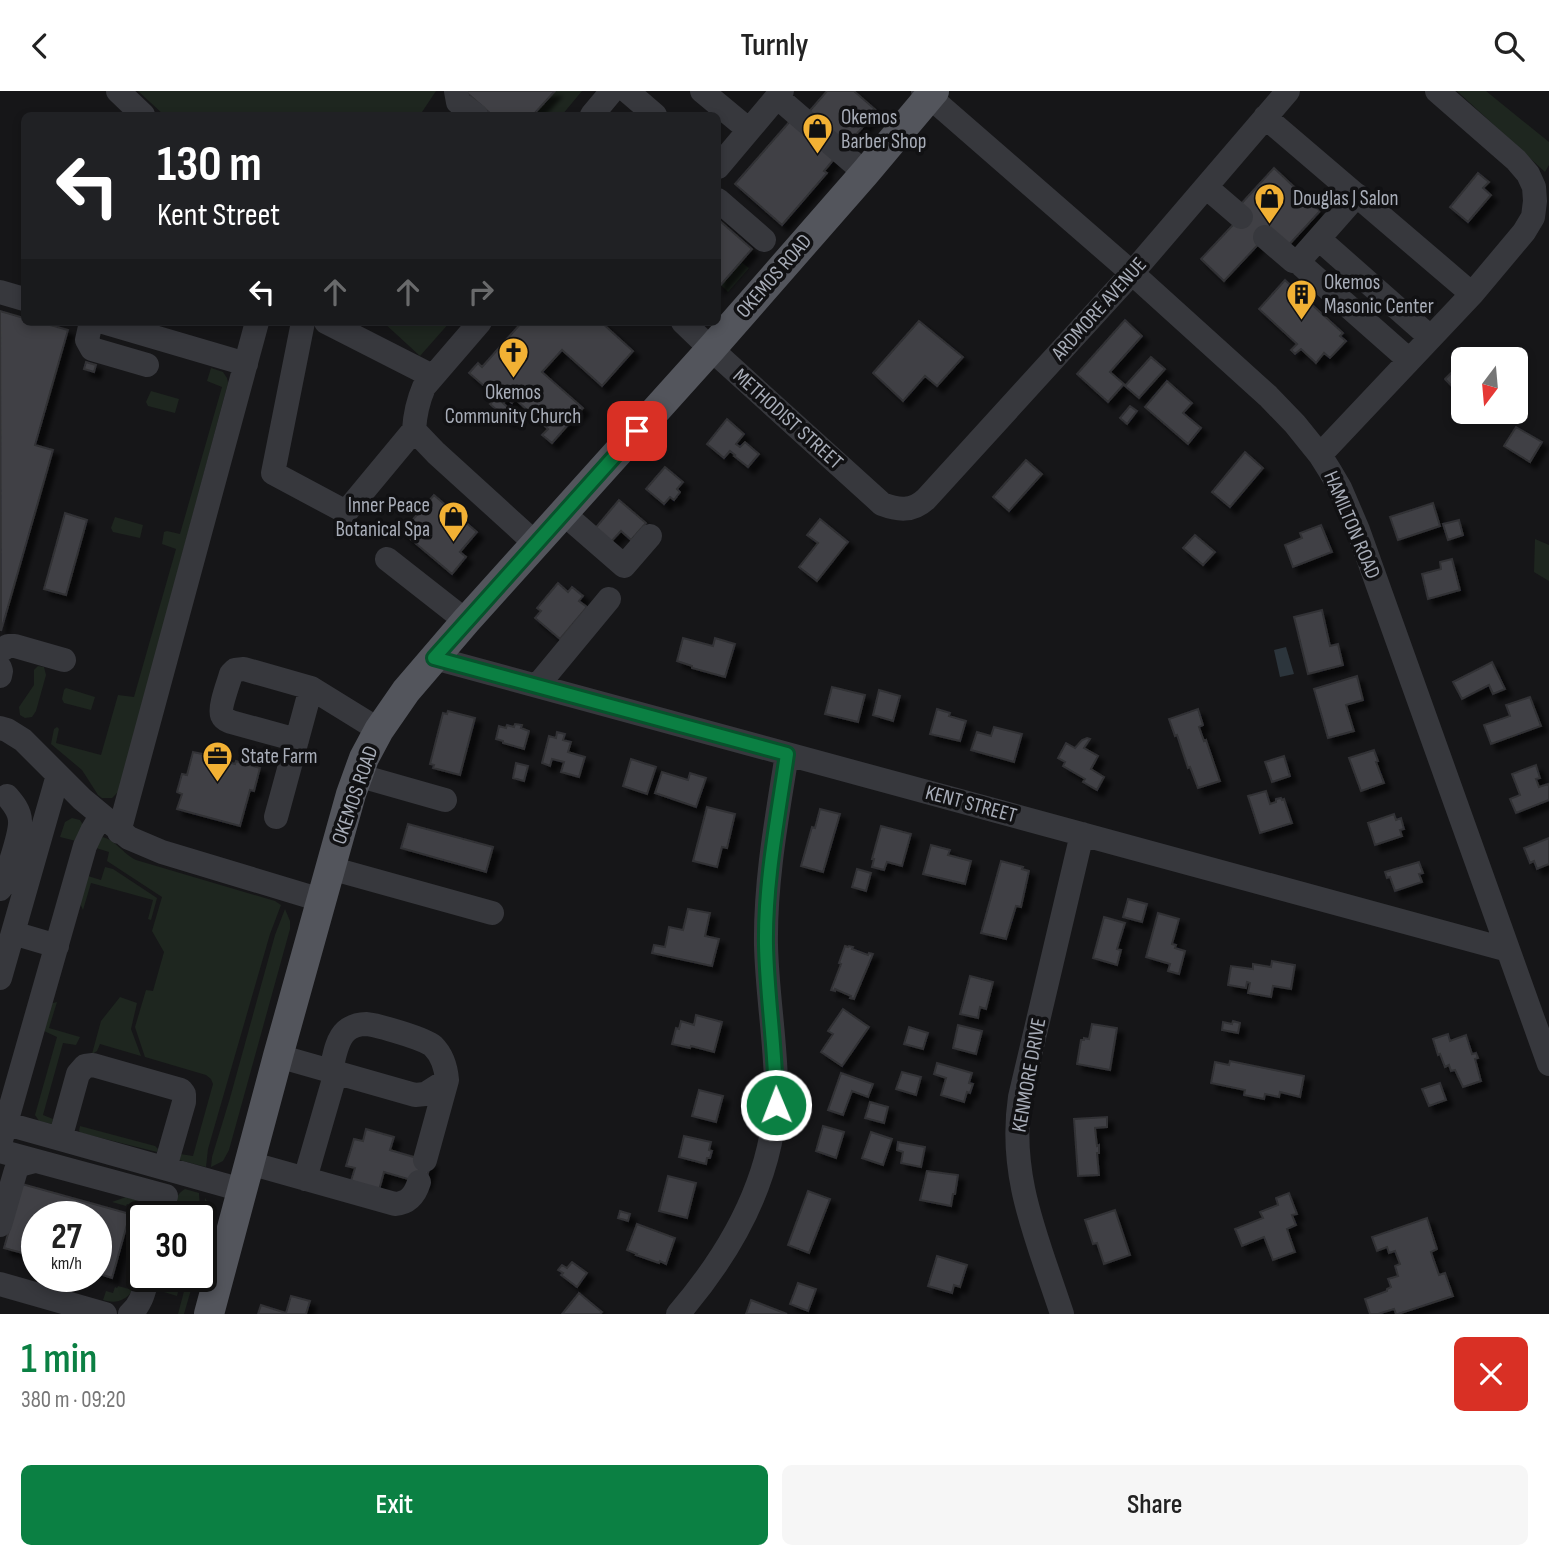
<!DOCTYPE html>
<meta charset="utf-8">
<style>
:root{--surface:#fff;--page:#f6f6f6;--text:#222;--muted:#767676;--accent:#0b8043}
body{margin:0;font-family:"Sofia Sans Condensed",sans-serif;background:var(--page);color:var(--text);height:100vh;display:flex;flex-direction:column;font-size:26px;white-space:nowrap}
*{box-sizing:border-box;margin:0}
p{font-size:23px;color:var(--muted)}
.icon{flex:none;width:38px;height:38px;fill:none;stroke:currentColor;stroke-width:2;stroke-linecap:round;stroke-linejoin:round}
.map{position:relative;height:1223px;overflow:hidden}
.drawer{display:flex;flex-direction:column;background:var(--surface);flex:1}
.drawer>*{flex:none}
.banner{position:absolute;left:21px;top:21px;width:700px;height:214px;border-radius:10px;box-shadow:0 4px 10px #0003;background:#202124;color:#fff;overflow:hidden}
.needle{width:46px;rotate:196deg}
.controls{position:absolute;left:1451px;top:256px;display:grid;gap:14px}
.controls a{display:grid;place-items:center;width:77px;height:77px;border-radius:10px;background:var(--surface);box-shadow:0 4px 10px #0003;font-size:35px}
.speed{position:absolute;left:21px;top:1110px;display:flex;gap:14px;font-size:35px;font-weight:700;text-align:center}
.speed>*{display:grid;place-content:center;width:91px;height:91px;border-radius:50%;background:var(--surface);box-shadow:0 4px 10px #0003;line-height:1}
.speed small{font-size:18px;font-weight:400}
.speed .limit{border:4px solid #111;border-radius:10px;background:#fff;color:#111}
.pin{position:absolute;display:grid;place-items:center;width:60px;height:60px;color:#fff;margin:-30px;border-radius:14px;box-shadow:0 4px 10px #0006}
.me{position:absolute;width:77px;margin:-38px;rotate:359deg;stroke-linejoin:round;filter:drop-shadow(0 0 5px #0008)}
.turn{display:flex;align-items:center;gap:24px;height:147px;padding:0 21px;font-size:32px}
.turn .icon{width:91px;height:91px;stroke-width:2.5}
.turn b{display:block;font-size:49px;line-height:60px}
.lanes{display:flex;align-items:center;height:66px;padding:0 21px;background:#0003;justify-content:center;gap:35px;direction:ltr}
.lanes .off{opacity:.35}
.round{display:grid;place-items:center;flex:none;width:74px;height:74px;border-radius:10px;background:var(--page)}
.headline{display:flex;align-items:center;justify-content:space-between;height:119px;padding:0 21px}
h1{font-size:42px;font-weight:600;line-height:52px;color:var(--accent)}
.cta{display:flex;gap:14px;margin-top:auto;padding:14px 21px}
.cta a{flex:1;height:80px;border-radius:10px;background:var(--accent);color:#fff;font-size:28px;font-weight:600;line-height:80px;text-align:center}
.cta a+a{background:var(--page);color:var(--text)}
header{display:flex;justify-content:space-between;align-items:center;height:91px;padding:0 21px;background:var(--surface);font-size:32px;font-weight:600}
.map>svg:first-child{display:block}
</style>
<header><svg class="icon" aria-label="back" viewBox="0 0 24 24"><path d="M15 5l-7 7 7 7"/></svg>Turnly<svg class="icon" aria-label="search" viewBox="0 0 24 24"><circle cx="10" cy="10" r="6"/><path d="M15 15l6 6"/></svg></header>
<div class="map">
<svg width="1549" height="1223" viewBox="0 0 1549 1223">
<defs>
<filter id="shadow"><feDropShadow dx="6" dy="6" stdDeviation="2" flood-color="#0009"/></filter>
</defs>
<rect width="100%" height="100%" fill="#161618"/>
<path fill="#1e261f" d="M138,0H436L420,24H164Z
M555,0H582L562,24H533Z
M1457,0H1486L1549,51V74L1545,81Z
M741,171L749,177L728,201L721,194Z
M383,231H450L420,265Z
M211,277L223,281L227,287L228,292L119,700L112,707H102L98,704L82,679L51,653L54,638L57,636L59,638L56,652L101,664L118,604L134,606L176,458L162,453L164,441L167,440L180,443L222,296L207,290Z
M151,300L179,308L175,322L148,315L146,311Z
M115,426L143,434L140,447L113,441L111,437Z
M1535,448L1549,454V490L1534,481Z
M38,575L44,576L46,584L36,620L32,626L25,627L20,624L19,616L34,594V579Z
M66,597L95,606L91,619L64,612L62,608L64,599Z
M72,727L80,729L83,734L76,750L60,746L65,731Z
M101,746C114,747 123,763 136,769L275,810L281,814L270,843L208,1058L206,1076L179,1069L180,1063L193,1065L213,993L211,988L206,984L145,966L135,936L146,899L153,900L164,861L152,840L162,806L107,770L109,761L93,756Z
M105,776L113,778L157,807L151,829L148,828L153,809L91,792L83,819L79,810L88,785L101,789Z
M285,818L290,830V838L229,1059L223,1070L211,1076L212,1066L230,1007L275,844Z
M120,906L137,912L131,938L141,965L100,953L97,960L92,963L101,930Z
M57,911L49,937L80,946L76,954L63,952L43,1024L53,1028L52,1033L39,1030L35,1024L57,946L44,940L49,913Z
M80,1035L155,1055L158,1058L157,1061L81,1042L79,1040Z
M185,1098L199,1102L200,1118L198,1125C193,1125 185,1126 180,1123C169,1117 177,1102 185,1098Z
M126,1106L150,1113L154,1119L134,1113L133,1115L127,1113L126,1115L112,1111Z
M205,1107C217,1123 206,1143 201,1161V1136L205,1121Z
M175,1185H182L177,1205L154,1198L158,1194L172,1197Z
M188,1185H195L184,1223H178Z
M118,1195L133,1199C125,1210 116,1213 103,1209L106,1200L113,1202L115,1196L117,1197Z"/>
<path fill="#2c353c" d="M1286,556L1294,583L1280,586L1274,559Z"/>
<path fill="#404145" stroke="#303034" stroke-width="2" filter="url(#shadow)" d="M465,0H555L533,24H492Z
M827,0H854L877,20L845,56L807,23Z
M791,29L835,67L824,80L827,82L782,134L735,93Z
M1274,77L1320,120L1286,157L1269,142L1224,190L1201,168L1246,120L1240,114Z
M1478,82L1489,91L1483,97L1491,104L1468,131L1450,116Z
M720,130L752,158L718,197V133Z
M1285,189L1343,242L1340,245L1346,250L1330,267L1324,262L1316,272L1301,258L1295,263L1291,259L1297,253L1259,218Z
M0,220L24,227V231H40L68,239L35,354L53,359L1,540Z
M1125,229L1142,245L1110,281L1124,293L1108,311L1077,283Z
M919,230L963,266L937,295L925,285L903,310L873,282Z
M522,231H601L633,260L602,295L562,259L542,281L583,317L552,352L542,344L548,338L515,308L512,312L507,308L503,312L515,323L509,330L490,313L497,306L469,282L478,272L482,276Z
M1473,260L1481,268H1465Z
M1151,266L1165,278L1139,307L1125,295Z
M1463,270V305L1462,306L1445,288Z
M86,271L96,274L94,281L84,278Z
M1167,290L1192,312L1183,322L1201,337L1188,353L1145,316Z
M1130,315L1137,320L1127,333L1120,327Z
M727,328L744,343L736,353L740,356L745,351L759,363L748,376L734,365L735,364L730,360L724,367L707,353Z
M1516,336L1542,351L1530,371L1504,355Z
M1245,361L1263,377L1230,416L1212,401Z
M1026,369L1042,383L1009,420L993,406Z
M665,376L683,391L677,398L680,401L674,409L670,406L664,413L646,398Z
M434,404L477,441L460,461L466,466L452,483L402,441Z
M619,409L646,432L631,449L621,440L608,454L592,441Z
M1433,412L1440,435L1398,449L1390,426Z
M65,422L87,429L66,504L44,498Z
M820,428L848,451L817,490L799,476L818,452L807,444Z
M1459,429L1463,444L1448,449L1443,433Z
M1321,434L1332,461L1293,476L1285,454L1302,447L1300,442Z
M1195,444L1215,461L1203,474L1183,457Z
M1452,468L1460,499L1428,508L1422,483L1441,478L1440,471Z
M558,492L568,501L572,496L583,505L579,510L587,516L560,548L535,527L541,520L537,517Z
M1322,519L1330,555L1338,553L1343,574L1308,583L1294,526Z
M683,547L713,555L715,547L735,553L725,586L692,577V575L677,570Z
M1492,571L1505,598L1493,603L1489,594L1462,608L1453,591Z
M1357,585L1363,609L1346,614L1354,640L1328,647L1314,598Z
M832,596L865,604L858,631L825,623Z
M879,599L900,605L893,630L873,624Z
M1530,606L1541,635L1491,653L1484,634L1510,625L1506,614Z
M937,618L950,622L949,625L966,630L960,650L930,643Z
M1198,618L1203,634L1199,636L1204,650L1206,649L1220,690L1198,697L1190,676L1188,677L1177,644L1175,645L1169,628Z
M448,620L475,627L460,684L433,677L434,674L430,673L443,622L447,623Z
M515,633L522,634L521,637L529,640L524,658L503,652V650L496,648L499,635L506,637L507,634L514,636Z
M994,636L1022,643L1014,671L971,659L977,641L991,645Z
M557,641L565,643L563,649L571,651L568,661L585,666L579,686L561,681L564,671L552,668L550,675L542,672L549,645L556,647Z
M1087,647L1090,648L1084,657L1098,665L1091,678L1104,686L1097,699L1083,691L1085,688L1063,675L1065,671L1058,667L1066,652L1075,657L1082,649Z
M1374,659L1378,670L1376,671L1384,692L1361,700L1349,667Z
M193,661L222,667L221,669L235,673L236,670L260,677L254,700L250,699L240,735L177,718L182,703L177,701L182,683L187,684Z
M1284,665L1290,685L1272,691L1265,671Z
M631,668L656,676L647,703L623,695Z
M516,672L528,675L524,690L513,687Z
M1536,674L1540,687L1536,688L1539,696L1548,693L1549,695V709L1516,722L1510,708L1520,704L1512,683Z
M662,681L688,689L690,682L706,687L696,716L655,702Z
M1266,700L1270,713L1276,711V708L1281,707L1282,709L1284,708L1292,732L1260,742L1248,705Z
M707,716L735,723L727,757L722,756L717,776L693,770Z
M820,718L840,723L823,781L801,775L812,736L815,737Z
M1394,723L1396,729L1401,727L1404,738L1400,739L1402,745L1375,754L1368,732Z
M408,733L493,756L486,781L401,757Z
M881,735L911,743L902,775L887,771L884,779L872,776L874,768H872Z
M1549,747V773L1537,778L1534,770L1530,772L1524,757Z
M931,754L950,759L948,764L971,770L965,793L923,783Z
M1001,770L1023,776L1022,778L1029,780L1021,816L1016,815L1006,848L981,842Z
M1419,771L1423,782L1419,783L1422,791L1395,800L1390,786L1387,787L1385,781Z
M857,778L871,782L866,800L852,796Z
M1128,808L1147,813L1142,831L1123,826Z
M688,818L710,822L705,845L719,848L712,875L652,862L654,854L665,856L669,836L683,839Z
M1158,822L1179,828L1172,853L1176,854L1175,857L1185,860L1179,883L1168,880L1170,873L1146,866Z
M1104,826L1125,832L1117,858L1121,859L1117,874L1093,867Z
M845,855L848,856L849,855L853,856L852,858L868,864L869,862L873,863L854,908L850,907L851,905L835,898V900L831,899L841,873L839,872Z
M1272,870L1295,874L1291,898L1273,895L1271,906L1248,902L1250,892L1247,891L1246,897L1228,894L1231,875L1253,878V873L1271,876Z
M970,885L993,891L986,918L980,916L978,927L960,923Z
M843,918L869,936L842,975L821,961L833,943L828,940Z
M696,924L722,931L714,961L691,955L690,957L672,953L676,937L679,938L681,930L694,934Z
M1233,930L1240,932L1238,942L1222,939L1223,931L1232,933Z
M1092,933L1117,937L1110,979L1077,973L1081,949H1084V947L1089,948Z
M958,934L982,940L976,963L953,957Z
M909,936L928,942L923,958L904,953Z
M1448,943L1450,950L1466,944L1472,963L1476,962L1478,967L1475,968L1481,990L1463,996L1455,979L1451,980L1449,974L1445,976L1440,963L1438,964L1433,948Z
M1230,970L1304,985L1300,1006L1280,1001L1279,1006L1265,1003L1264,1008L1244,1004L1245,999L1211,992L1215,971L1229,974Z
M937,972L972,982L969,992L973,993L970,1002L967,1001L964,1011L941,1004L946,987L934,983Z
M902,981L921,986L916,1004L896,998Z
M841,982L873,993L868,1006L852,1000L843,1024L828,1019Z
M1440,992L1446,1009L1429,1015L1422,998Z
M699,999L723,1005L716,1031L692,1025Z
M870,1011L888,1016L884,1032L865,1027Z
M1107,1026V1036L1095,1037L1097,1055L1099,1054V1062H1097L1099,1084L1078,1085L1074,1028Z
M823,1035L844,1041L836,1067L816,1060Z
M366,1038L394,1046L390,1059L431,1071L425,1093L384,1081L379,1099L350,1093L355,1077L346,1075L354,1048L363,1050Z
M871,1041L892,1048L883,1074L862,1067Z
M684,1045L711,1051L709,1059L712,1060L710,1067H707L706,1073L679,1066Z
M898,1051L925,1056L921,1076L901,1072L903,1061L897,1059Z
M927,1080L958,1084L955,1103H953L951,1115L920,1109Z
M668,1085L696,1092L687,1127L659,1120Z
M22,1093L130,1123L112,1187L96,1182V1125H37V1166L4,1157Z
M808,1100L830,1108L809,1162L788,1154Z
M1289,1102L1297,1123L1292,1124L1296,1134L1287,1138L1295,1161L1273,1169L1264,1146L1242,1155L1235,1138L1263,1127L1260,1121L1278,1114L1276,1107Z
M1115,1119L1130,1164L1104,1173L1097,1152L1093,1153L1085,1129Z
M620,1120L630,1123L628,1130L618,1127Z
M1427,1127L1437,1158L1431,1161L1439,1184L1445,1182L1453,1205L1398,1223H1396L1394,1218L1378,1223H1370L1365,1208L1387,1200V1198L1391,1196L1388,1188L1398,1185L1395,1175L1400,1173L1395,1160L1389,1162L1387,1156L1377,1160L1372,1146Z
M637,1133L675,1147L666,1173L660,1170L659,1172L636,1164L637,1163L627,1159Z
M937,1165L967,1174L960,1196L954,1194L952,1202L928,1195Z
M572,1171L587,1182L577,1196L561,1184L563,1182L558,1179L562,1174L567,1177Z
M798,1192L816,1198L808,1220L790,1213Z
M579,1202L602,1221L600,1223H562Z
M291,1205L310,1210L306,1223H258L261,1214L286,1222Z
M751,1209L787,1223H746Z"/>
<g fill="none" stroke-linecap="round" stroke-linejoin="round">
<path stroke="#37383d" stroke-width="24" d="M118,0L143,24
M456,0L458,11L476,24
M627,0L655,24
M702,0L749,39
M923,0L1132,182L1268,305L1295,333L1320,364L1330,380L1340,397L1358,439L1549,973
M777,6L865,82
M592,24L612,0
M1265,26L1472,203
M718,76L782,0
M1206,96L1241,126
M1357,104L1298,171L1409,269
M718,109L764,149
M1265,146L1293,170L1298,171
M1319,148L1430,246
M0,201L24,208
M91,231L87,249L92,258L147,274
M103,231L246,273
M303,231L273,382L346,421L414,339
M326,231L432,285
M480,231L424,296C418,310 415,323 414,339L436,362L536,453
M683,231L711,258L882,413C898,419 912,421 926,408L1132,182L1288,0
M1320,364L1472,203L1524,141L1533,126L1535,110L1534,96L1528,83L1516,69L1437,0
M563,422L624,475L650,445
M387,468L466,530
M0,560L8,555H15L64,569
M434,567L1508,859
M0,577L1,580L0,585
M537,595L609,508
M0,637L7,639L23,649L82,708L129,747L162,761L321,809
M297,649L231,631C227,629 224,629 222,624C219,616 229,591 231,583L235,579L244,578L311,597L379,639
M357,684L445,709
M276,726L311,597
M119,741L257,231
M330,777L492,822
M0,798L4,792C8,778 21,743 20,730C20,720 13,712 7,705
M13,842L57,855
M0,887L58,684
M278,965L415,1004L425,1003L447,989
M331,980C334,967 336,949 346,940C352,935 359,933 366,933C378,934 425,948 433,955C442,964 446,977 447,989L425,1069
M0,1031L242,1099
M60,1048L78,983L85,975L93,974L181,999L184,1003V1011L165,1077
M0,1053L85,755L92,740L101,725
M0,1060L166,1105
M249,1072L395,1113C409,1112 415,1104 419,1091
M305,1088L336,981
M0,1134L16,1079L20,1074L35,1070
M0,1193L105,1223
M130,1223C142,1213 144,1199 148,1185
M678,1223C734,1158 777,1080 776,992C775,946 767,900 766,854C765,790 777,726 787,663
M1062,1223C1038,1149 1008,1086 1020,1006L1082,743"/>
<path stroke="#53555c" stroke-width="30" d="M209,1223L278,965L351,703L364,667L379,639L406,600L466,530L711,258L865,82L934,0"/>
</g>
<g fill="none" stroke-linecap="round" stroke-linejoin="round">
<defs>
<path id="route" d="M637,340L434,567L787,663C778,726 765,790 766,854C767,907 776,960 776,1014"/>
</defs>
<use href="#route" stroke="#07532c" stroke-width="18"/>
<use href="#route" stroke="#0b8043" stroke-width="12"/>
</g>
<defs>
<symbol id="shop-pin" viewBox="-11 -11 22 30"><path d="M0 17L-7.5 6A9.5 9.5 0 1 1 7.5 6Z" fill="#f2b134" stroke="#111113"/><path d="M-5-2.5h2.3a2.7 3.5 0 0 1 5.4 0H5L5.5 6h-11ZM-1.5-2.5h3a1.5 2.3 0 0 0-3 0Z" fill="#111"/></symbol>
<symbol id="building-pin" viewBox="-11 -11 22 30"><path d="M0 17L-7.5 6A9.5 9.5 0 1 1 7.5 6Z" fill="#f2b134" stroke="#111113"/><path d="M-4-6H4V6H1V3H-1V6H-4ZM-2.5-4.3h1.7v1.8h-1.7ZM.8-4.3h1.7v1.8H.8ZM-2.5-1h1.7V.8h-1.7ZM.8-1h1.7V.8H.8Z" fill="#111"/></symbol>
<symbol id="church-pin" viewBox="-11 -11 22 30"><path d="M0 17L-7.5 6A9.5 9.5 0 1 1 7.5 6Z" fill="#f2b134" stroke="#111113"/><path d="M-1.2-6h2.4v3.5h3.3v2.4h-3.3V6h-2.4V-.1h-3.3v-2.4h3.3Z" fill="#111"/></symbol>
<symbol id="office-pin" viewBox="-11 -11 22 30"><path d="M0 17L-7.5 6A9.5 9.5 0 1 1 7.5 6Z" fill="#f2b134" stroke="#111113"/><path d="M-6-3h4V-5.5h4V-3h4V5H-6ZM-1-4.5V-3h2v-1.5ZM-6 0V1H6V0Z" fill="#111"/></symbol>
</defs>
<g fill-rule="evenodd">
<use href="#shop-pin" x="800" y="20" width="35" height="47"/>
<use href="#shop-pin" x="1252" y="90" width="35" height="47"/>
<use href="#building-pin" x="1284" y="186" width="35" height="47"/>
<use href="#church-pin" x="496" y="244" width="35" height="47"/>
<use href="#shop-pin" x="436" y="408" width="35" height="47"/>
<use href="#office-pin" x="200" y="648" width="35" height="47"/>
</g>
<g text-anchor="middle" dominant-baseline="central" stroke-width="7" stroke-linejoin="round" paint-order="stroke">
<g font-size="21" fill="#a8adb8" stroke="#111113" text-anchor="start">
<text x="841" y="26">Okemos<tspan x="841" dy="24">Barber Shop</tspan></text>
<text x="1293" y="107">Douglas J Salon</text>
<text x="1324" y="191">Okemos<tspan x="1324" dy="24">Masonic Center</tspan></text>
<text x="513" y="301" text-anchor="middle">Okemos<tspan x="513" dy="24">Community Church</tspan></text>
<text x="430" y="414" text-anchor="end">Inner Peace<tspan x="430" dy="24">Botanical Spa</tspan></text>
<text x="241" y="665">State Farm</text>
</g>
<g font-size="21" fill="#a8adb8" stroke="#111113">
<text transform="translate(774 185) rotate(-49)">OKEMOS ROAD</text>
<text transform="translate(1099 218) rotate(-48)">ARDMORE AVENUE</text>
<text transform="translate(788 328) rotate(42)">METHODIST STREET</text>
<text transform="translate(1352 434) rotate(67)">HAMILTON ROAD</text>
<text transform="translate(355 704) rotate(-71)">OKEMOS ROAD</text>
<text transform="translate(971 713) rotate(15)">KENT STREET</text>
<text transform="translate(1029 984) rotate(-80)">KENMORE DRIVE</text>
</g>
</g>
</svg>
<div class="controls">
<a><svg class="needle" viewBox="-14 -14 28 28"><path d="M0-13l5 13h-10z" fill="#e53935"/><path d="M0 13l5-13h-10z" fill="#767676"/></svg></a>
</div>
<div class="speed"><div>27<small>km/h</small></div><div class="limit">30</div></div>
<div class="pin" style="left:637px;top:340px;background:#d93025"><svg class="icon" aria-label="arrive" viewBox="0 0 24 24"><path d="M6 21V4h12l-3 4 3 4H6"/></svg></div>
<svg class="me" style="left:776px;top:1014px" viewBox="-20 -20 40 40"><circle r="17" fill="#0b8043" stroke="#fff" stroke-width="3"/><path d="M0-11L8 9 0 5-8 9z" fill="#fff"/></svg>
<div class="banner">
<div class="turn"><svg class="icon" aria-label="left" viewBox="0 0 24 24"><path d="M17 20v-9H6M10 6l-5 5 5 5"/></svg><div><b>130 m</b>Kent Street</div></div>
<div class="lanes"><svg class="icon" aria-label="left" viewBox="0 0 24 24"><path d="M17 20v-9H6M10 6l-5 5 5 5"/></svg><svg class="icon off" aria-label="ahead" viewBox="0 0 24 24"><path d="M12 20V5M6 11l6-6 6 6"/></svg><svg class="icon off" aria-label="ahead" viewBox="0 0 24 24"><path d="M12 20V5M6 11l6-6 6 6"/></svg><svg class="icon off" aria-label="right" viewBox="0 0 24 24"><path d="M7 20v-9h11M14 6l5 5-5 5"/></svg></div>
</div>
</div>
<section class="drawer">
<div class="headline"><div><h1>1 min</h1><p>380 m · 09:20</p></div><a class="round" style="background:#d93025;color:#fff"><svg class="icon" aria-label="close" viewBox="0 0 24 24"><path d="M6 6l12 12M18 6L6 18"/></svg></a></div>
<div class="cta"><a>Exit</a><a>Share</a></div>
</section>
